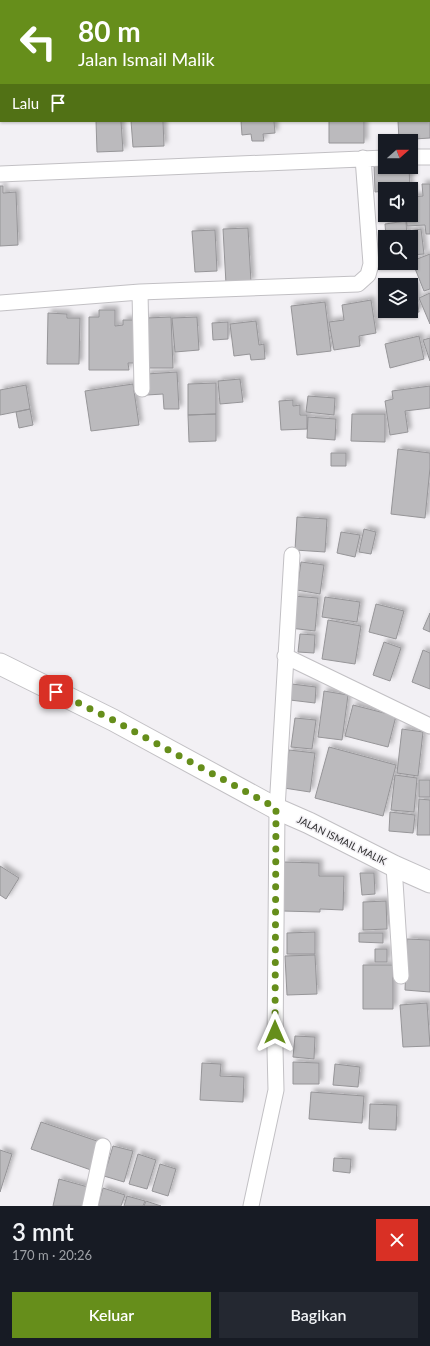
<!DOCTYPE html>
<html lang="id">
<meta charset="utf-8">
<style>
:root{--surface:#171b24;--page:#242831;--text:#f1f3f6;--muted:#9ea1a6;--accent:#668e1b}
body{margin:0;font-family:Lato,sans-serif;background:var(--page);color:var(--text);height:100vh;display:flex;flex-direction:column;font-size:15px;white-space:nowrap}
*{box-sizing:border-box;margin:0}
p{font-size:13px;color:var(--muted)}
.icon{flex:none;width:22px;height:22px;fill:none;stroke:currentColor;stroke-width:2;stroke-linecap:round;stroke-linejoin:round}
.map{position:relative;height:1206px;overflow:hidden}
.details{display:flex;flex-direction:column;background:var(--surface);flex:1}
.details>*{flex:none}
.banner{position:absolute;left:0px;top:0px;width:430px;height:122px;box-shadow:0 1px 3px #0004;background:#668e1b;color:#fff;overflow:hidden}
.needle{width:26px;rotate:69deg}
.tools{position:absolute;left:378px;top:134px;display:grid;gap:8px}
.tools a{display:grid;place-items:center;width:40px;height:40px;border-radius:0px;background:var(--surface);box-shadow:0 1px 3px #0004;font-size:20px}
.pin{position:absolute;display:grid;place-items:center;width:34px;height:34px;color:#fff;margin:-17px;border-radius:8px;box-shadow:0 2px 6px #0006}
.me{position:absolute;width:44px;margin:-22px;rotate:0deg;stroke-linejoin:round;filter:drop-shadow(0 0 3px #0008)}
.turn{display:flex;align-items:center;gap:14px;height:84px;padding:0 12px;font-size:18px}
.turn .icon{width:52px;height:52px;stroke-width:2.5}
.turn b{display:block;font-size:28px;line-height:34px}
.then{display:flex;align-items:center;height:38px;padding:0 12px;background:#0003;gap:8px;font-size:15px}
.round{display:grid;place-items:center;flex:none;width:42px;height:42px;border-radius:0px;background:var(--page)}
.headline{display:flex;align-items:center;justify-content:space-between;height:68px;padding:0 12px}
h1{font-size:24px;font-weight:600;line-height:30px}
.primary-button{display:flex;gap:8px;margin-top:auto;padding:8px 12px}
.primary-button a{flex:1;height:46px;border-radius:0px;background:var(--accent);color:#fff;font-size:16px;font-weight:600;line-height:46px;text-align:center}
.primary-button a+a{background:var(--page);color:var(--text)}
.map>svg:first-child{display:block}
</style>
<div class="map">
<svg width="430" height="1206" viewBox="0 0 430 1206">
<defs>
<filter id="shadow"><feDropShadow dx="3.5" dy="-3.5" stdDeviation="2" flood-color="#0004"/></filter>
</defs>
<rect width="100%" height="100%" fill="#f2f0f4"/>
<path fill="#bbbabd" stroke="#969598" filter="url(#shadow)" d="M429,93H430V138L399,140L398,121H429Z
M96,121H121L123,151L97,152Z
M131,121H163L164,146L133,147Z
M241,121H274L275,133L263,134L264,141H252L251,134L242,135Z
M329,121H364V143H329Z
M385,163V167H409L410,189H385V191L375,192L374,164Z
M422,184H430V234H426L425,225L407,226L406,215H411V197L423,196Z
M0,186H3V193L16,192L18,245L0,246Z
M382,200H385V215H401V218L384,219Z
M406,221L407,237H386L385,224Z
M248,228L251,282L226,284L223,229Z
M421,229L424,254L411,255V237H409L408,231Z
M215,230L217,271L195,272L192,231Z
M430,254V289L424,291L412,261Z
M389,263H410V264L389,265Z
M415,285L419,312L385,317L381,290L385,289V311H411V286Z
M430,293V324L419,298Z
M371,300L376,333L359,336L360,346L334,350L329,322L344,320L342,305Z
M325,302L331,351L297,355L291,306Z
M99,310H115V326L123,325V320H139L140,363H128L129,370H89V317H99Z
M48,313L67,314V318H80L79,364H47Z
M171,317L173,368H147L146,318Z
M197,317L199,350L175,352L172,318Z
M256,321L259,345L264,344L265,359L251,360L250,354L234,356L230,324Z
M228,322V339L213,340L212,323Z
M419,336L424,359L390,368L385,344Z
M430,338V361L423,340Z
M177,372L179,409H164L163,394L147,395L146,374Z
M240,379L243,402L220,404L218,381Z
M216,383V414L188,415V384Z
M133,384L139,425L91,431L85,391Z
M26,385L30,409L0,415V390Z
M430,386V408L405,411L408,432L390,435L385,401L393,399L392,391Z
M308,396L335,398L334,415L306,412Z
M293,400V406L300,405V415H307V429L281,430L279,401Z
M30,409L33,425L19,428L16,412Z
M216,414V441L189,442L188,415Z
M352,414H385V442L351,441Z
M308,417L336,419L335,440L307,438Z
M398,449L430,453V468L425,518L391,514Z
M331,453H346V466H331Z
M297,517L327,519L325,552L295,550Z
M364,529L376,532L371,554L359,552Z
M341,532L360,535L355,557L337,553Z
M301,562L324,565L320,594L297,590Z
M293,596L318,598L315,631L290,628Z
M325,597L360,602L357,622L322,617Z
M376,604L404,611L396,639L369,632Z
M430,613V632L423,629Z
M328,620L361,626L355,664L322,659Z
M300,634L315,635L314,653L298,652Z
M384,642L401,648L390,681L373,675Z
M423,650L430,653V689L412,682Z
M292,684L316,687L315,703L290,700Z
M324,691L348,695L342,740L318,737Z
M353,705L396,716L388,747L345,736Z
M295,718L316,720L312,749L291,747Z
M402,729L423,732L418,776L397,773Z
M329,747L396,765L383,816L315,798Z
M289,750L315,753L310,792L284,788Z
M395,775L417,778L414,812L391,810Z
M419,780H430V797H419Z
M419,799L430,800V835H417Z
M390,812L415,815L413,833L389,831Z
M284,862L319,863V876H344L343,910L320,909V912L283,911Z
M0,866L19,878L6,899L0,895Z
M360,873H374L375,894L362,895Z
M386,901L387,929L363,930V902Z
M315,932V954H287V933Z
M359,933H383V943L359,942Z
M407,939L430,940V992L405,990Z
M375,949H387V962H375Z
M315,955L317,994L287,995L285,956Z
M363,965H393V1009H363Z
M427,1003L430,1046L403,1047L400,1005Z
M295,1036L315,1037L314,1059L293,1057Z
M293,1062L319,1063V1084H293Z
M202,1063L221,1064L220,1076L244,1077L243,1102L200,1100Z
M335,1064L360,1067L358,1087L333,1085Z
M311,1092L364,1096L362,1123L309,1119Z
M370,1104L397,1105L396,1130L369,1129Z
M41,1122L100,1142L91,1170L31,1149Z
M113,1146L133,1151L124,1182L104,1176Z
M0,1150L12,1154L0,1192Z
M138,1154L156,1160L147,1189L129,1184Z
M334,1158L351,1159L350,1173L333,1171Z
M160,1164L176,1169L168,1196L152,1191Z
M59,1179L88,1187L84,1206H53Z
M103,1188L125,1195L121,1206H98Z
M127,1196L145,1201L143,1206H124Z
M146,1201L161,1206H144Z"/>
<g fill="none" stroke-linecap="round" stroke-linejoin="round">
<defs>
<path id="street" d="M211,1L217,0
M0,33H1
M411,157H430
M0,174L385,158
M140,292L142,389
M0,303L140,292L358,284L368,275L371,264L363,158
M285,656L430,726
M394,866L401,976
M90,1206L103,1146
M251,1206L276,1090L275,1048L277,809L292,555"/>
<path id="secondary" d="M0,664L113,720L277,809L309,823L394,866L430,882"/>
</defs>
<use href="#street" stroke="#c2c0c4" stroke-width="17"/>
<use href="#secondary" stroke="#c2c0c4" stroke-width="23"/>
<use href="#street" stroke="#fff" stroke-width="15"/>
<use href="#secondary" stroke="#fff" stroke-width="21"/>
</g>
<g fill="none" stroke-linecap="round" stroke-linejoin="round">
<path stroke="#668e1b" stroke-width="7" stroke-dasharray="0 12.6" d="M56,692L113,720L276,808L275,1032"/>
</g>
<g text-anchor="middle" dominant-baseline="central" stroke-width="3" stroke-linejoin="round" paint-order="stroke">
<g font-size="10" fill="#2f2f30" stroke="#f2f0f4">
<text transform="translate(342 840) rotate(26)">JALAN ISMAIL MALIK</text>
</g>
</g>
</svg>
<div class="tools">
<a><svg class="needle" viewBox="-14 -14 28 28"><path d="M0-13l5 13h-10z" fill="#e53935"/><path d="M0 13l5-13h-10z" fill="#9ea1a6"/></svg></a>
<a><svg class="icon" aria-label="sound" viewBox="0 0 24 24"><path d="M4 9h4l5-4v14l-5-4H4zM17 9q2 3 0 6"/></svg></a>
<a><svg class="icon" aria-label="search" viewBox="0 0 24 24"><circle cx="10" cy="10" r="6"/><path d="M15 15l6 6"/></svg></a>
<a><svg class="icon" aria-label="layers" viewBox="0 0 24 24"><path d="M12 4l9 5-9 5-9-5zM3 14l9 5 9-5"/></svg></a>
</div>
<div class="pin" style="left:56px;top:692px;background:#d93025"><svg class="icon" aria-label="arrive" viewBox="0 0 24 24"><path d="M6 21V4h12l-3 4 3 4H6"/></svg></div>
<svg class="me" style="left:275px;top:1032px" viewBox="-20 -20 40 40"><path d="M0-17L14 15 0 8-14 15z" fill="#668e1b" stroke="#fff" stroke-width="4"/></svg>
<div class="banner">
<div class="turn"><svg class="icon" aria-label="left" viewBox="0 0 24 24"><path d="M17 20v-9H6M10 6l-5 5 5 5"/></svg><div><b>80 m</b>Jalan Ismail Malik</div></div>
<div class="then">Lalu<svg class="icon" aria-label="arrive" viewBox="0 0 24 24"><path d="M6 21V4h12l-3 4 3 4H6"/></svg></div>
</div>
</div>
<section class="details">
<div class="headline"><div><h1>3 mnt</h1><p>170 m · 20:26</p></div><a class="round" style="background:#d93025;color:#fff"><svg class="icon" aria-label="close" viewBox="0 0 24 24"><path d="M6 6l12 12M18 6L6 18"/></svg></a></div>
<div class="primary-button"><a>Keluar</a><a>Bagikan</a></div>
</section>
